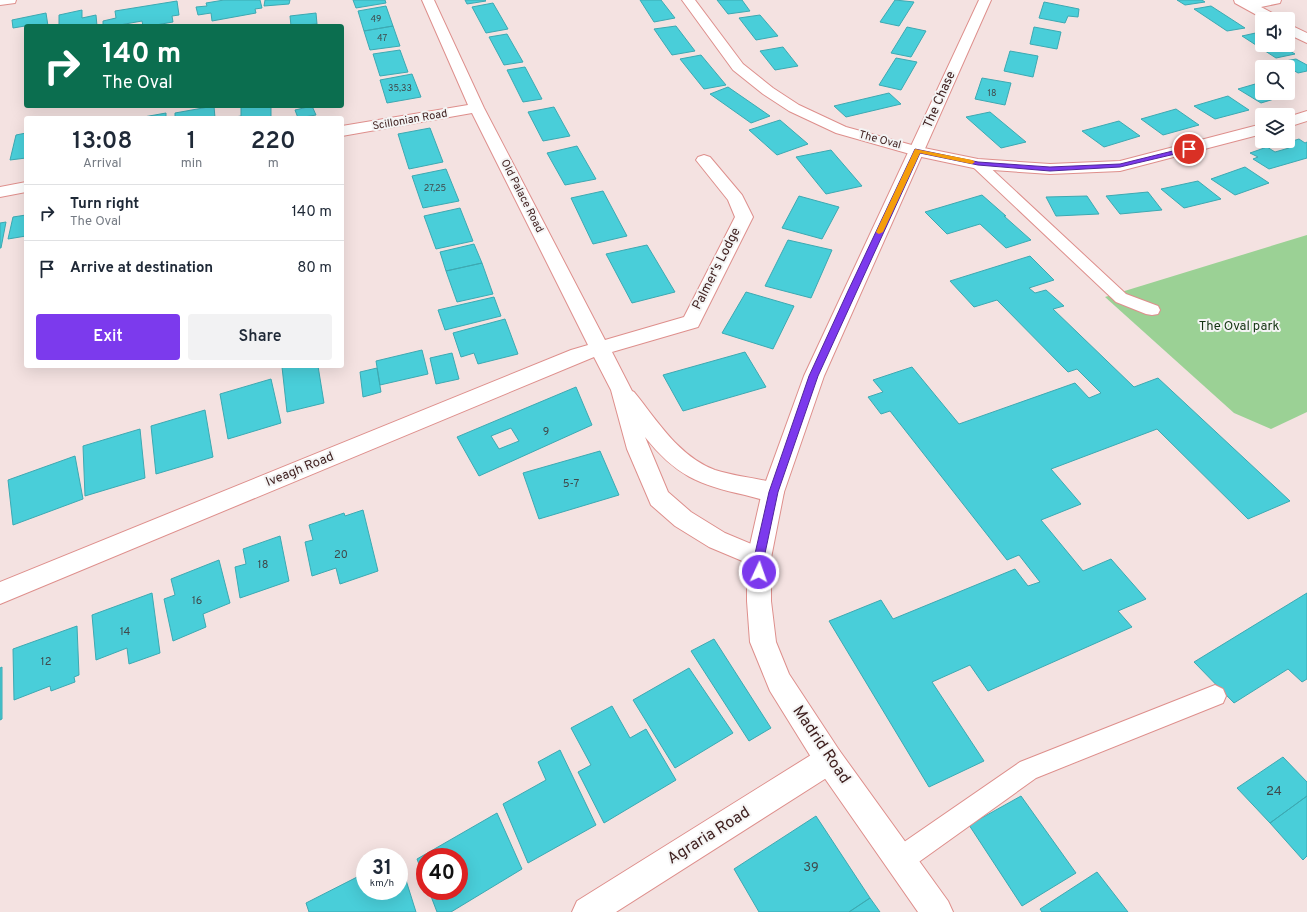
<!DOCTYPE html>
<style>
:root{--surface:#fff;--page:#f2f2f3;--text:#1f2937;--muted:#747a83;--line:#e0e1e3;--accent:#7c3aed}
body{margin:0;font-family:Overpass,sans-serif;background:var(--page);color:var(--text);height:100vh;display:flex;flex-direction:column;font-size:15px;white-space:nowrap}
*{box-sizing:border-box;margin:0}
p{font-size:13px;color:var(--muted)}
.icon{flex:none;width:22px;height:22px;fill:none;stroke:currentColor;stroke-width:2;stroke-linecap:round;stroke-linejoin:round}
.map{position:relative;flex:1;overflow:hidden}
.panel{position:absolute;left:24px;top:116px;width:320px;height:252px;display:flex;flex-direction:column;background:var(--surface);border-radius:4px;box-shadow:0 4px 16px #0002}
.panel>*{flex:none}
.guide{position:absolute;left:24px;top:24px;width:320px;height:84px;border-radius:4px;box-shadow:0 4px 16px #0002;background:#0b6e4f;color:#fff;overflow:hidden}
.tools{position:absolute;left:1255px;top:12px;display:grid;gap:8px}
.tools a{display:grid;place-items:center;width:40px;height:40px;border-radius:4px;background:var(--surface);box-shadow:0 4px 16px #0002;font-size:20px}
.speed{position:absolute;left:356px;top:848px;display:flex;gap:8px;font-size:20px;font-weight:700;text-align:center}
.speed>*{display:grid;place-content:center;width:52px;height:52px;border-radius:50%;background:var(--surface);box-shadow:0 4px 16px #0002;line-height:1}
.speed small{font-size:10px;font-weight:400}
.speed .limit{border:6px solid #d22;background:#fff;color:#111}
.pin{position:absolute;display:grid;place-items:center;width:34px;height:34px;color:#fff;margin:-17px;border:2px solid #fff;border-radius:50%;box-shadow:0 1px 4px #0007}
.me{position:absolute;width:44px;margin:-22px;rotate:3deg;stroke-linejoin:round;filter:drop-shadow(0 0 3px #0008)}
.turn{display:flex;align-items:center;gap:14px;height:84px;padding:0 12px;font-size:18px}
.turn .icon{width:52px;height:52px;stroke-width:2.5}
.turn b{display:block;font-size:28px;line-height:34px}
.eta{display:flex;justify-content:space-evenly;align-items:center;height:68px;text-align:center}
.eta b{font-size:24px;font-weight:600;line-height:28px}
.button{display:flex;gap:8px;margin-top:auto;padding:8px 12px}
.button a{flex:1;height:46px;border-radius:4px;background:var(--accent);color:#fff;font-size:16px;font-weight:600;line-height:46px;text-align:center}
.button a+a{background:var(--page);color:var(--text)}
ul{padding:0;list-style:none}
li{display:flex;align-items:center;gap:12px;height:56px;padding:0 12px;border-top:1px solid var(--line)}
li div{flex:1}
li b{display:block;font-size:15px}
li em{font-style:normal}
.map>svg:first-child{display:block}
</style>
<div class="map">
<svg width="1307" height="912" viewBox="0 0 1307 912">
<rect width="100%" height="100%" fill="#f4e2e1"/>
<path fill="#9bd195" d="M1307,235V412L1271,429L1234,413L1105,297Z"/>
<path fill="#49ced9" stroke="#3da9b2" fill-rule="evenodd" d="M224,0H260L262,8L255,9L256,13L212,21L211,13L198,15L196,7L207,6L206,3Z
M265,0H290L289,4L264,6Z
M353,0H385L386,3L356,8Z
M465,0H485L486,1L467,4Z
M640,0H661L675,18L654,22Z
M717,0H742L750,11L728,14Z
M895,0L914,2L899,26L880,22Z
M1177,0H1202L1205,2L1185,5Z
M177,1L179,15L172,16L173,22L150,26H143L142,21L114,26H103V21L116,18L115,11Z
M1044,2L1079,9L1078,17L1068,16L1065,23L1039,18Z
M493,3L508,29L486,33L472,7Z
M386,6L393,26L364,31L358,11Z
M1211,6L1245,28L1227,31L1194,9Z
M82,10V18L96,15L97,26H82V25L59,26V15Z
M46,13L48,26H31V25L13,28L12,20Z
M316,13L317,24L291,26L290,16Z
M760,15L778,36L756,40L739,18Z
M393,26L400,46L370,50L364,31Z
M676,26L695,51L672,55L654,29Z
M907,27L926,31L911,57L891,53Z
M1034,27L1061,32L1057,49L1030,44Z
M1260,32L1262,33V45H1280L1295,54L1276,58L1242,36Z
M507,34L523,62L504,65L489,37Z
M783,47L798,66L775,70L760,51Z
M400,50L408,72L380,76L373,54Z
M1010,51L1038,56L1033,77L1004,71Z
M701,55L726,85L704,89L680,59Z
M896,58L917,62L901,90L879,85Z
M1296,59L1307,65V71L1298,73L1280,62Z
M525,67L542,99L523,102L507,70Z
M412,74L421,97L387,103L380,80Z
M982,78L1011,83L1005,105L975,99Z
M1262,82V93H1288V90L1294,93L1261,103L1238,89Z
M728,87L770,116L751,123L710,94Z
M889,93L901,104L846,117L834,106Z
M1228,96L1249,110L1215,119L1194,106Z
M214,106L215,118H175V113Z
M241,106H271V117L235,118V117L241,116Z
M312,106L316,115L298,118L295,110Z
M554,107L570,136L543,141L528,112Z
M1176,109L1199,125L1163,135L1141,119Z
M990,112L1026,142L1001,148L966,117Z
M166,113V118H138Z
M780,120L808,144L777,155L749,130Z
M1119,121L1140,136L1104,147L1082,131Z
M430,128L443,162L409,169L398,134Z
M26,133V158L10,160L16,135Z
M1299,139L1305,143L1307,142V158L1269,169L1253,159L1258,157L1250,153L1267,147L1275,152L1289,148L1283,144Z
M577,146L596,179L565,185L547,153Z
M831,150L862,186L826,194L796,157Z
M1245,167L1269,183L1235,195L1211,179Z
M446,169L459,201L423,208L412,176Z
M1198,181L1221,199L1184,208L1161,189Z
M603,191L627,236L593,244L571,198Z
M1148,192L1162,210L1120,214L1106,196Z
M982,195L1006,216H1004L1031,240L1006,248L980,224L947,234L925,212Z
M799,196L839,207L822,239L782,228Z
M1087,196L1099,214L1056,216L1046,197Z
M460,208L473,241L436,249L424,216Z
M26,215V236L8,239L13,217Z
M6,222L1,248H0V223Z
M788,240L832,250L811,298L765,286Z
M474,244L482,263L446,271L440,252Z
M647,245L675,292L632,303L606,254Z
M1030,256L1054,280L1029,288L1035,293L1046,290L1064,306L1053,309L1134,387L1158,378L1290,501L1248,519L1157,429L1051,469L1081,504L1041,520L1083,571L1111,559L1146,599L1118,611L1132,627L988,691L970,665L932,682L984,761L929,787L829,621L881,600L893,619L1015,569L1028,586L1040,582L1019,555L1007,560L890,411L881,414L868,397L883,392L873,380L912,367L959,424L1075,383L1089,398L1101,393L1077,369L1068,372L997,300L974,307L950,281Z
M482,263L493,294L457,302L446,271Z
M746,292L794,306L773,349L722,333Z
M494,297L501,316L445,330L438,310Z
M505,319L518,354L478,364L474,353L461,357L453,333Z
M422,350L428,374L380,385L376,361Z
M745,352L766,387L683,411L663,375Z
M452,353L459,379L436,384L430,358Z
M288,366H318L324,403L287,412L282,367Z
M377,368L381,392L363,397L360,372Z
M271,379L281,423L228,439L220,394Z
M576,387L592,425L479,476L457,437ZM511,428L519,441L499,449L491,436Z
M205,410L213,457L156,474L151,426Z
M140,429L145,478L85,496L83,446Z
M600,451L619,495L539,519L523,473Z
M75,456L83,499L13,525L8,480Z
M363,510L378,571L340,584L336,568L312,576L305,542L313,540L309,525L344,513L345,516Z
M280,536L289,581L240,598L235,567L246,564L243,549Z
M219,560L230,603L203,614L206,627L173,641L164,599L175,595L171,579Z
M152,593L160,653L129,664L127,648L96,660L92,615Z
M1307,593V679L1302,682L1288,669L1234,703L1194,662Z
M77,626L79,675L74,677L75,682L51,691L50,686L14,700L13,649Z
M714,639L771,728L749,741L691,651Z
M2,667V719L0,720V668Z
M689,668L733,733L675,768L633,700Z
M612,706L630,738L646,729L676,780L604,823L578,772L591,765L571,728Z
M560,750L596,825L528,863L503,804L546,780L538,762Z
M1283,757L1307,782V796L1270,823L1237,788Z
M1021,796L1076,873L1022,906L969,825Z
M1307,796V856L1303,860L1270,823Z
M497,813L522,869L451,912H437L429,891H459V857H425V880L417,859Z
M816,816L870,898L849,912H759L734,869Z
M399,858L416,912H309L306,903L365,873V891H399Z
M1097,872L1128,912H1042L1040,909Z
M870,898L880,912H849Z"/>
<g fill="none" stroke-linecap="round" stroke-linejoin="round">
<defs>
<path id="lane" d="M978,160L983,161L1126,294L1158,306L1160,310L1158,314L1152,315L1146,314L1116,302L973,167L971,164L973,161Z
M1215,685L1223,689L1226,696L1223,703L1036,778L909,869L900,872L891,869L888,860L891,851L1020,762Z"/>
<path id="street" d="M0,0H16L15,3L0,5Z
M422,0H434L484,108L605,340L684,317L735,217L728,200L696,160L698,157L704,155L710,157L742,195L753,217L698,327L612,352L632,391L634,392C657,420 679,457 715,470C737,477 760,478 781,485L784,492L781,499C769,503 757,498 745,495C699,485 675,475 645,437L668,492L691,512L725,533L768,551L771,558L768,565L759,568L709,547L675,526L651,505L627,449L611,390L594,357L0,604V582L571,350L588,345L472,113L342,136V126L468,105Z
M682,0H695L743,64L773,88L799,105L846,127L919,147L978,159L1050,164L1120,161L1262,124V134L1120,171L1050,174L978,169L917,156L836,133L789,111L763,94L733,70Z
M1234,0H1281L1280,3L1261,7L1278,16L1280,19H1264L1235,3Z
M1288,24L1307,33V43L1288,34Z
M1307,111V121L1288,127V117Z
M26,182V192L0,197V187Z
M829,746L839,750L843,760L839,770L616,912H572L577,901L819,750Z"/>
<path id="secondary" d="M979,0H991L824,376L784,492L771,558V601L776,642L789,674L839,750L948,901L953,912H918L819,770L770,691L750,642L747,601V558L762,492L804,376Z"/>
</defs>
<use href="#lane" stroke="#de8f8c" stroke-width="2"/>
<use href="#street" stroke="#de8f8c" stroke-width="2"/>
<use href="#secondary" stroke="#de8f8c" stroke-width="2"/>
<use href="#lane" fill="#fff" fill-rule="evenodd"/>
<use href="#street" fill="#fff" fill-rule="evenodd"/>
<use href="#secondary" fill="#fff" fill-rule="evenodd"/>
</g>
<path fill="#7c3aed" stroke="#51269a" d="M1189,147L1193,149L1192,150L1120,167L1050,171L978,165L920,153L818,376L778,492L764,558V572L762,575L759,577L755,575L754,572V558L769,492L809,376L848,291L915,149L978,162L1050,167L1120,164Z"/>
<path fill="#f59e0b" d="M915,149L972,160L975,162L972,164L920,153L883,232L879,234L877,233L876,232Z"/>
<g text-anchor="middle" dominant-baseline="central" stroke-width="4" stroke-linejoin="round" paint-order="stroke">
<g font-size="9" fill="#404a4c">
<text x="376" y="19">49</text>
<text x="382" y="38">47</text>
<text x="400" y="88">35,33</text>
<text x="992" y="93">18</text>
<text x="435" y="188">27,25</text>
</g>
<g font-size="11" fill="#3d1e1d" stroke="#f4f4f4">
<text transform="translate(410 120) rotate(-10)">Scillonian Road</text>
<text transform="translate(880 140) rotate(15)">The Oval</text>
<text transform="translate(522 196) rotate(63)">Old Palace Road</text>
</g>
<g font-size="11" fill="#404a4c">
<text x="546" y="432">9</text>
<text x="571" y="484">5-7</text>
<text x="341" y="555">20</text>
<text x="263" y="565">18</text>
<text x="197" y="601">16</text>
<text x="125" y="632">14</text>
<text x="46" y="662">12</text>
</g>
<g font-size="13" fill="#3d1e1d" stroke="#f4f4f4">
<text transform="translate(940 100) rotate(-66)">The Chase</text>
<text transform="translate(717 269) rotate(-63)">Palmer's Lodge</text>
<text transform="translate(300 470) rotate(-22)">Iveagh Road</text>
</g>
<g font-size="13" fill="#133311" stroke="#f4f4f4">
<text x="1239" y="327">The Oval park</text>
</g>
<g font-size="13" fill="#404a4c">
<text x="1274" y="792">24</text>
<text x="811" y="868">39</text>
</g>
<g font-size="16" fill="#3d1e1d" stroke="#f4f4f4">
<text transform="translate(821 745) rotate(56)">Madrid Road</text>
<text transform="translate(709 836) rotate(-32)">Agraria Road</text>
</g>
</g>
</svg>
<div class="tools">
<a><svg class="icon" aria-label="sound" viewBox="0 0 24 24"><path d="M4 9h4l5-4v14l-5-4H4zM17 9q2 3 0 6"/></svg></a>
<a><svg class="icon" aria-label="search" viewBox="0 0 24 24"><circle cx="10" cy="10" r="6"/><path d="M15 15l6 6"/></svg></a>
<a><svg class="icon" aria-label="layers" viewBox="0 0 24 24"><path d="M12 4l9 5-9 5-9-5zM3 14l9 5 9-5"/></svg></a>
</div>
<div class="speed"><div>31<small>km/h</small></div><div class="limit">40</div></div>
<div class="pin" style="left:1189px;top:149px;background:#d93025"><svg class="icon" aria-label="arrive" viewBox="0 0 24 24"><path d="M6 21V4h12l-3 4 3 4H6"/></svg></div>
<svg class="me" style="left:759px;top:572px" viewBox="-20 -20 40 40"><circle r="17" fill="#7c3aed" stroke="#fff" stroke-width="3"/><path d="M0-11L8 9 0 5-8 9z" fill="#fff"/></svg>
<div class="guide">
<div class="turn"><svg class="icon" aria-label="right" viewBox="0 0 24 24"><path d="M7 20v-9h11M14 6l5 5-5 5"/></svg><div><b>140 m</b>The Oval</div></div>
</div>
<section class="panel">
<div class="eta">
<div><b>13:08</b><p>Arrival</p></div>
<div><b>1</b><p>min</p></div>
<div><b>220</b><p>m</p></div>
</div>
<ul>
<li><svg class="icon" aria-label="right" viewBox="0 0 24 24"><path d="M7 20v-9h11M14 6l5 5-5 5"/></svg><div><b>Turn right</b><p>The Oval</p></div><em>140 m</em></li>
<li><svg class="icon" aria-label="arrive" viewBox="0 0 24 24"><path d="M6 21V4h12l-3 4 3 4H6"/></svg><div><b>Arrive at destination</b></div><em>80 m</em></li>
</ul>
<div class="button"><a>Exit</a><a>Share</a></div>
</section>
</div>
